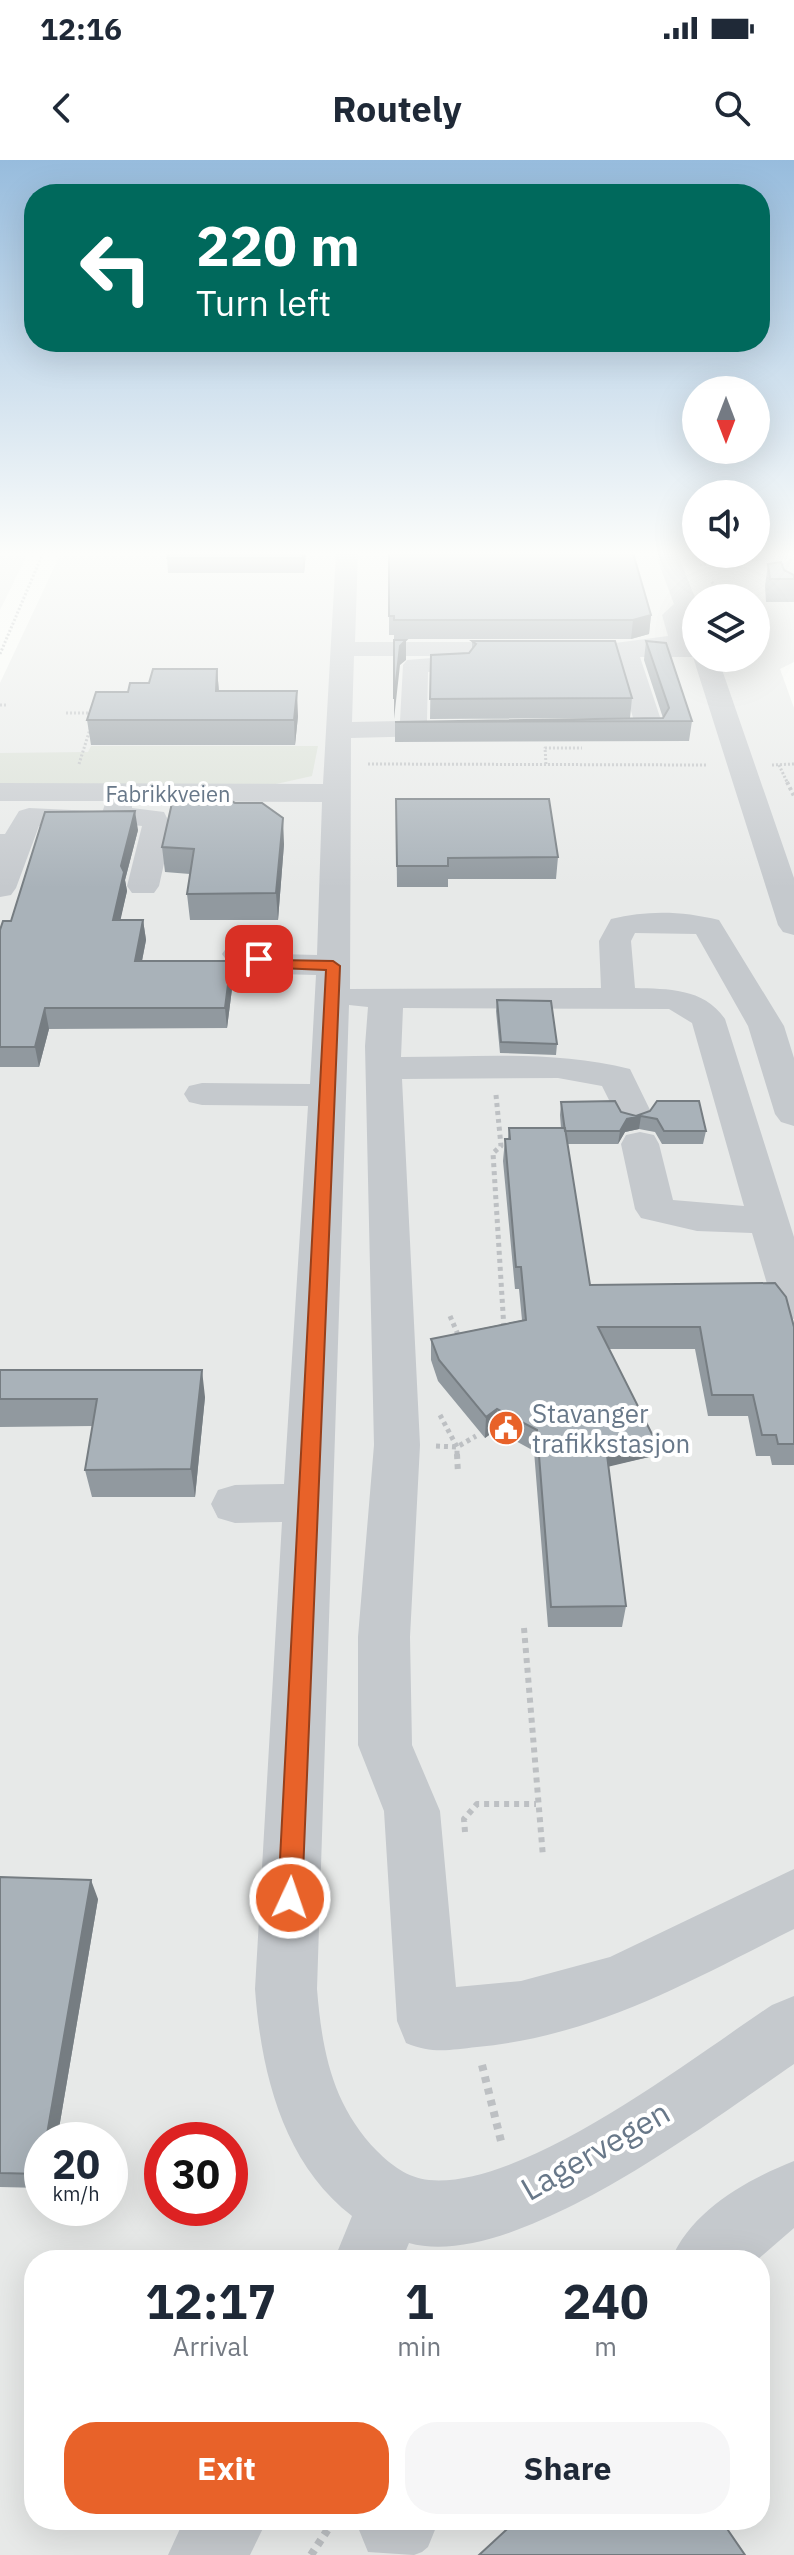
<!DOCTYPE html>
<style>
:root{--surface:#fff;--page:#f6f6f7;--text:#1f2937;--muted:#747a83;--accent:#e86229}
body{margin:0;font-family:"IBM Plex Sans",sans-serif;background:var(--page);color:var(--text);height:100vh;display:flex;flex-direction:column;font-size:30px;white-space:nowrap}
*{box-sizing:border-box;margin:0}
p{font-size:26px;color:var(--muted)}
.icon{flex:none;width:44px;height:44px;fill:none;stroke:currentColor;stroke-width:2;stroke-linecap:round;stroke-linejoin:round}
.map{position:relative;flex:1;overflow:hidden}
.details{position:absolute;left:24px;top:2090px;width:746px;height:280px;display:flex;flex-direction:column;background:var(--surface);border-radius:32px;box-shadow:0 8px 32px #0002}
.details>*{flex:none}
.top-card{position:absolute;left:24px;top:24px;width:746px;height:168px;border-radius:32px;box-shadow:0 8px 32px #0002;background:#00695c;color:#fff;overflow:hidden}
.needle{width:52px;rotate:180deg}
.controls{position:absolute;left:682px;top:216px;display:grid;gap:16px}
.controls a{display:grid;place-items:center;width:88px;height:88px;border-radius:50%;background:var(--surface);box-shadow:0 8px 32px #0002;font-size:40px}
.speed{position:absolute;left:24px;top:1962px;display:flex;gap:16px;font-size:40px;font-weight:700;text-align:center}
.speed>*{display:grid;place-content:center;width:104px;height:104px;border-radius:50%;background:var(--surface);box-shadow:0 8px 32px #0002;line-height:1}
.speed small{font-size:20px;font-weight:400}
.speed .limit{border:12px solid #d22;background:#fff;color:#111}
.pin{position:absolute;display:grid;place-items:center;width:68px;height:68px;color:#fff;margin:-34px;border-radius:16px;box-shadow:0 4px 12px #0006}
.me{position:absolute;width:88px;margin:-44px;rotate:3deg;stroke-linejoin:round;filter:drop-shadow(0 0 6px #0008)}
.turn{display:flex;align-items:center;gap:28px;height:168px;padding:0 40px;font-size:36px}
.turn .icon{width:104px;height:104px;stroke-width:2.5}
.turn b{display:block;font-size:56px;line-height:68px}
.eta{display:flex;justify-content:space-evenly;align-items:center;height:136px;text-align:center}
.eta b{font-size:48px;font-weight:800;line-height:56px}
.button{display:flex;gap:16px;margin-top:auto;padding:16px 40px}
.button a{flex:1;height:92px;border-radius:32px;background:var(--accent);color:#fff;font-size:32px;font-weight:800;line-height:92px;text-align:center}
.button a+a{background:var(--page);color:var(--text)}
.status{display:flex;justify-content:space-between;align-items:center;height:56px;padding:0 40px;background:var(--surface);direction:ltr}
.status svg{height:22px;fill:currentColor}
header{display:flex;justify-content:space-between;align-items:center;height:104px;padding:0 40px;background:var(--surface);font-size:36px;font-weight:800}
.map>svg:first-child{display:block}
</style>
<div class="status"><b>12:16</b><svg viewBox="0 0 49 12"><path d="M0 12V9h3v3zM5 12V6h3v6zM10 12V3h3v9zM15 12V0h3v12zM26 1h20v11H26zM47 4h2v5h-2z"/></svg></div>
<header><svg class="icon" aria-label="back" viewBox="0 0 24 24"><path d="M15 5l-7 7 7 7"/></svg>Routely<svg class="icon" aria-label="search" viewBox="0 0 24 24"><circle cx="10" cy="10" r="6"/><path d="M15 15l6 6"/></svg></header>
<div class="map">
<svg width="794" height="2395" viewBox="0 0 794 2395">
<rect width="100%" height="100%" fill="#f9faf7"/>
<path fill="#e7e9e8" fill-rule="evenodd" d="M0,393H28L0,450Z
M61,393H794V502L780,509L794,548V2395H0V523ZM696,438H756V498H696ZM42,1980H110V2048H42ZM162,1980H230V2048H162ZM34,2100H760V2360H34Z"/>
<path fill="#d9dfd6" d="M91,586H318L312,616L276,624L0,626V593L88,592Z"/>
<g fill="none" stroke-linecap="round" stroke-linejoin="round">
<path stroke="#bdc0c3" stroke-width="3" stroke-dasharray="2 2" stroke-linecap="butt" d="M703,404L709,394
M700,405L762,399
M712,422L723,438
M0,494L43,393
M0,545H6
M66,553H95
M79,604L91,566
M368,604L706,605
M546,604L545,588H582
M772,605L794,604
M779,605L788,624"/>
<path stroke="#bdc0c3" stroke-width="4" stroke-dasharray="3 3" stroke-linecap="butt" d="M787,622L794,636"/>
<path stroke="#bdc0c3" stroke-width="5" stroke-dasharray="4 4" stroke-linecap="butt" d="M496,935L501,986L493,993L504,1169
M450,1156L459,1177
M440,1255L457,1287V1296
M436,1286L457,1287L476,1276"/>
<path stroke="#bdc0c3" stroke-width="6" stroke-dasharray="5 5" stroke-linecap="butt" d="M457,1294L458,1314
M524,1468L543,1697
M465,1672L464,1659L477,1644H536"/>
<path stroke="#bdc0c3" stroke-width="8" stroke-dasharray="6 6" stroke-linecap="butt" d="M482,1905L502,1985
M311,2395L334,2360"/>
<path fill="#c5c9cd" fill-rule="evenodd" d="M336,393H358L355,482H532L544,489L532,496H459L472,504L468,509L428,512L427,561L466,563L470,569L466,575L351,578L350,829L601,828L599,781L611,759C648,750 682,751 719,760L784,866L794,898V966L781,962L775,954L748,866L696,774L635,773L631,781L635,828C668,829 704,828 725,859L794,1077V1159L779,1155L773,1144L752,1073L697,1071L641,1058L635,1049L621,984L626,975L640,972L654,975L659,984L673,1040L744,1046L692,863L669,849L403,848L401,897C478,897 555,890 630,909L652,954L646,962L633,966L620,962L602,926L558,918L402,919L420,1285L410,1477L412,1585L440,1651L456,1827L521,1821L610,1797L794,1709V1769C690,1821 595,1876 477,1887C449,1890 433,1894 406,1883L397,1861L384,1651L358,1585V1477L374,1285L365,886L368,847L349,845L317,1829C322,1890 332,1945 377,1991C391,2005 408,2018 429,2020C524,2029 692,1898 772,1845L794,1836V1904C709,1962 513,2112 409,2083L402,2100H334L352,2056C283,2003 261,1912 255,1829L282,1362L235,1363L218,1358L211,1344L218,1330L235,1325L284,1324L308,946L202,945L189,942L184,934L189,926L202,923L310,924L316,815L278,814L227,801L222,794L227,787L239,784L278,794L317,795L322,642L132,641V648L164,652L172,668L159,726L154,733H132L127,726L142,666L106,662L101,656L106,641H0V623L323,624ZM354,496H457L407,500L403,505L400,561L352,562Z
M655,393H677L696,440V478L693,477L692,483H696V498H718L794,718V775L783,772L778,765L693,497H640L664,569L660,575H594L590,569L594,563L634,561L615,497L600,495L597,490L600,485L668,476L662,455L674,444Z
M794,397V437L782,430L775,408Z
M29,648L93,651L98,657L93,663L39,666L16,728L11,735L0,737V674H5L19,651Z
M794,2001V2068L757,2100H671C691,2051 746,2020 794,2001Z
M184,2360H267L250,2395H168Z
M359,2360H439L428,2387L422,2392L414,2395L368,2392L357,2365Z"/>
</g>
<path fill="#91999f" d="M168,393H306L304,413H168L167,398Z
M389,393L651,455L649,474L631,479H394V475H389Z
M768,404L794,415V442H766L765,426Z
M472,481L632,538L630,558L430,559L431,495L469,493L472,489Z
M646,481L692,561L689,581L395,582V562L663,558L644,500Z
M217,509L219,531L298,556L295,585H91L87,560L128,532L149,523Z
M396,639L558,697L556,719H448V727H397Z
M138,670L125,720L127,731L120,760H143L146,780L142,801H231L233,821L227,868L49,869L39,907H0V770Z
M284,684L278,760H190L187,734L190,714L165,712L162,687Z
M497,840L557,884L556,895L500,893L496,851Z
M561,942L621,952L636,956L650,951L706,971L703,984H662L655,972L639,969L625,972L618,984H567L590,1125L794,1167V1305H772L770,1296H756L748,1256H708L695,1189H609L649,1297L608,1306L626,1446L622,1467H548L534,1291L496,1270L485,1278L438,1221L431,1200V1179L522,1160L519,1129H515L503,1001L505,979H508L509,968H561L560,955Z
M0,1210L205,1237L195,1337H92L85,1310L93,1266L0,1267Z
M0,1717L98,1739L57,1980H42V2028L0,2027Z"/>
<path fill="#767d82" d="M304,393H306L304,413L303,398Z
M651,455L649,474L631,479L633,460Z
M406,480V500L400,505L394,559V539L400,486Z
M217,509L219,533L216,531Z
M297,531L298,556L295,585L294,560Z
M135,651L138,670L125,720L127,731L116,780L113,760L121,706Z
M283,658L284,684L278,760L276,733Z
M143,760L146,780L138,821L135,801Z
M231,801L233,821L227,868L225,848Z
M45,848L49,869L39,907L35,887Z
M641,956L639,969L625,972L618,984L620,971L627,959Z
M202,1210L205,1237L195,1337L191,1309Z
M497,1249L496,1270L485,1278L486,1257Z
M653,1276L649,1297L603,1308L606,1287Z
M91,1720L98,1739L57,1980H46Z"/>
<path fill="#a9b2b9" stroke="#767d82" stroke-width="2" d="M168,393H304L303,398H167Z
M389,393H633L651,455L633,460H394V456H389Z
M781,402L784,410L794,415V419H770L768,404Z
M394,480H406L400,486L394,539Z
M472,481H615L632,538L430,539L431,495L469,493L476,484Z
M646,481L666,483L692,561L395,562L663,558L669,548Z
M153,509H217L216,531H297L294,560H87L96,532H128L130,523H149Z
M224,637L235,643H262L283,658L276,733L187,734L194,689L162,687L172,643H203Z
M396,639H549L558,697L448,698V706H397Z
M135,651L121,706L124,712L113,760H143L135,801H231L225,848H45L35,887H0V770L3,761H11L45,652Z
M497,840L551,841L557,884L501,882Z
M615,941L621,952L636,956L650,951L657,941H699L706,971H664L657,959L641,956L627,959L620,971H565L561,942Z
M509,968H565L590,1125L775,1123L786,1137L794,1167V1284H778L776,1275H762L753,1235H712L700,1167H598L653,1276L606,1287L626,1446L551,1447L537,1270L497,1249L486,1257L439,1200L431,1179L526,1160L521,1107H516L505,979H510Z
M0,1210H202L191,1309L85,1310L97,1239H0Z
M0,1717L91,1720L46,1980H42V2005L40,2014L0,2013Z
M517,2360H721L745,2395H479Z"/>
<linearGradient id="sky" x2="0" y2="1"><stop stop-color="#97bcdd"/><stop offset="0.54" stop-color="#fcfdfb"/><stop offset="1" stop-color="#fcfdfb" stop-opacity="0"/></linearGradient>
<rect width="794" height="728" fill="url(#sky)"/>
<path fill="#e86229" stroke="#97401b" stroke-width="2" d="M259,795L278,800L333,801L340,806L302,1738L299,1746L290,1749L281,1746L278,1738L326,810L278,808L254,802L252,799Z"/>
<defs>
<symbol id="civic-disc" viewBox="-11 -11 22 22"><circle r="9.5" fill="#e86229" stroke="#fff"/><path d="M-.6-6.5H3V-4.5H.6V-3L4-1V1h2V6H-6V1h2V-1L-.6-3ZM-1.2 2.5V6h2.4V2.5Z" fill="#fff"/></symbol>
</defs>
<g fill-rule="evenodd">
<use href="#civic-disc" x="486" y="1248" width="40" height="40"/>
</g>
<g text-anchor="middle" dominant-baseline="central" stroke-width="8" stroke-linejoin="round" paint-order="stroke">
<g font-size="22" fill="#687889" stroke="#fff">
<text x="168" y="633">Fabrikkveien</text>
</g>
<g font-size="26" fill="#687889" stroke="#fff" text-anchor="start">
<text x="532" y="1253">Stavanger<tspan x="532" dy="30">trafikkstasjon</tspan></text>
</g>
<g font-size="32" fill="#687889" stroke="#fff">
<text transform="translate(595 1990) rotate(-30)">Lagervegen</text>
</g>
</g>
</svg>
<div class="controls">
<a><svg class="needle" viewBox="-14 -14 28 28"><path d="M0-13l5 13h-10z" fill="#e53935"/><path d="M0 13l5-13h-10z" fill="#747a83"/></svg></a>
<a><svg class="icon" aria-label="sound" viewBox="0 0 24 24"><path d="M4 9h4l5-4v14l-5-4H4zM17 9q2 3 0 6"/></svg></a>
<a><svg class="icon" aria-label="layers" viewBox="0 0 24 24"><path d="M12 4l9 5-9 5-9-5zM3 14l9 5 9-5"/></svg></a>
</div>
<div class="speed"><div>20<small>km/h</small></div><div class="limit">30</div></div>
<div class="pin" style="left:259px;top:799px;background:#d93025"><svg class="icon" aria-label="arrive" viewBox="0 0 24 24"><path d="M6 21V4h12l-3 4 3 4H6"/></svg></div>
<svg class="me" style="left:290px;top:1738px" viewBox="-20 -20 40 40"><circle r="17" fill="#e86229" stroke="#fff" stroke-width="3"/><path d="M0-11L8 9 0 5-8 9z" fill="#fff"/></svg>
<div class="top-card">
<div class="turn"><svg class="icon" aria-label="left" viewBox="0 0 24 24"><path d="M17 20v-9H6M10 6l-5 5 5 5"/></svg><div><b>220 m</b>Turn left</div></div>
</div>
<section class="details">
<div class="eta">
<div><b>12:17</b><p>Arrival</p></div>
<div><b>1</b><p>min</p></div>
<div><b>240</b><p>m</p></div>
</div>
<div class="button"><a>Exit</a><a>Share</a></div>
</section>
</div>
